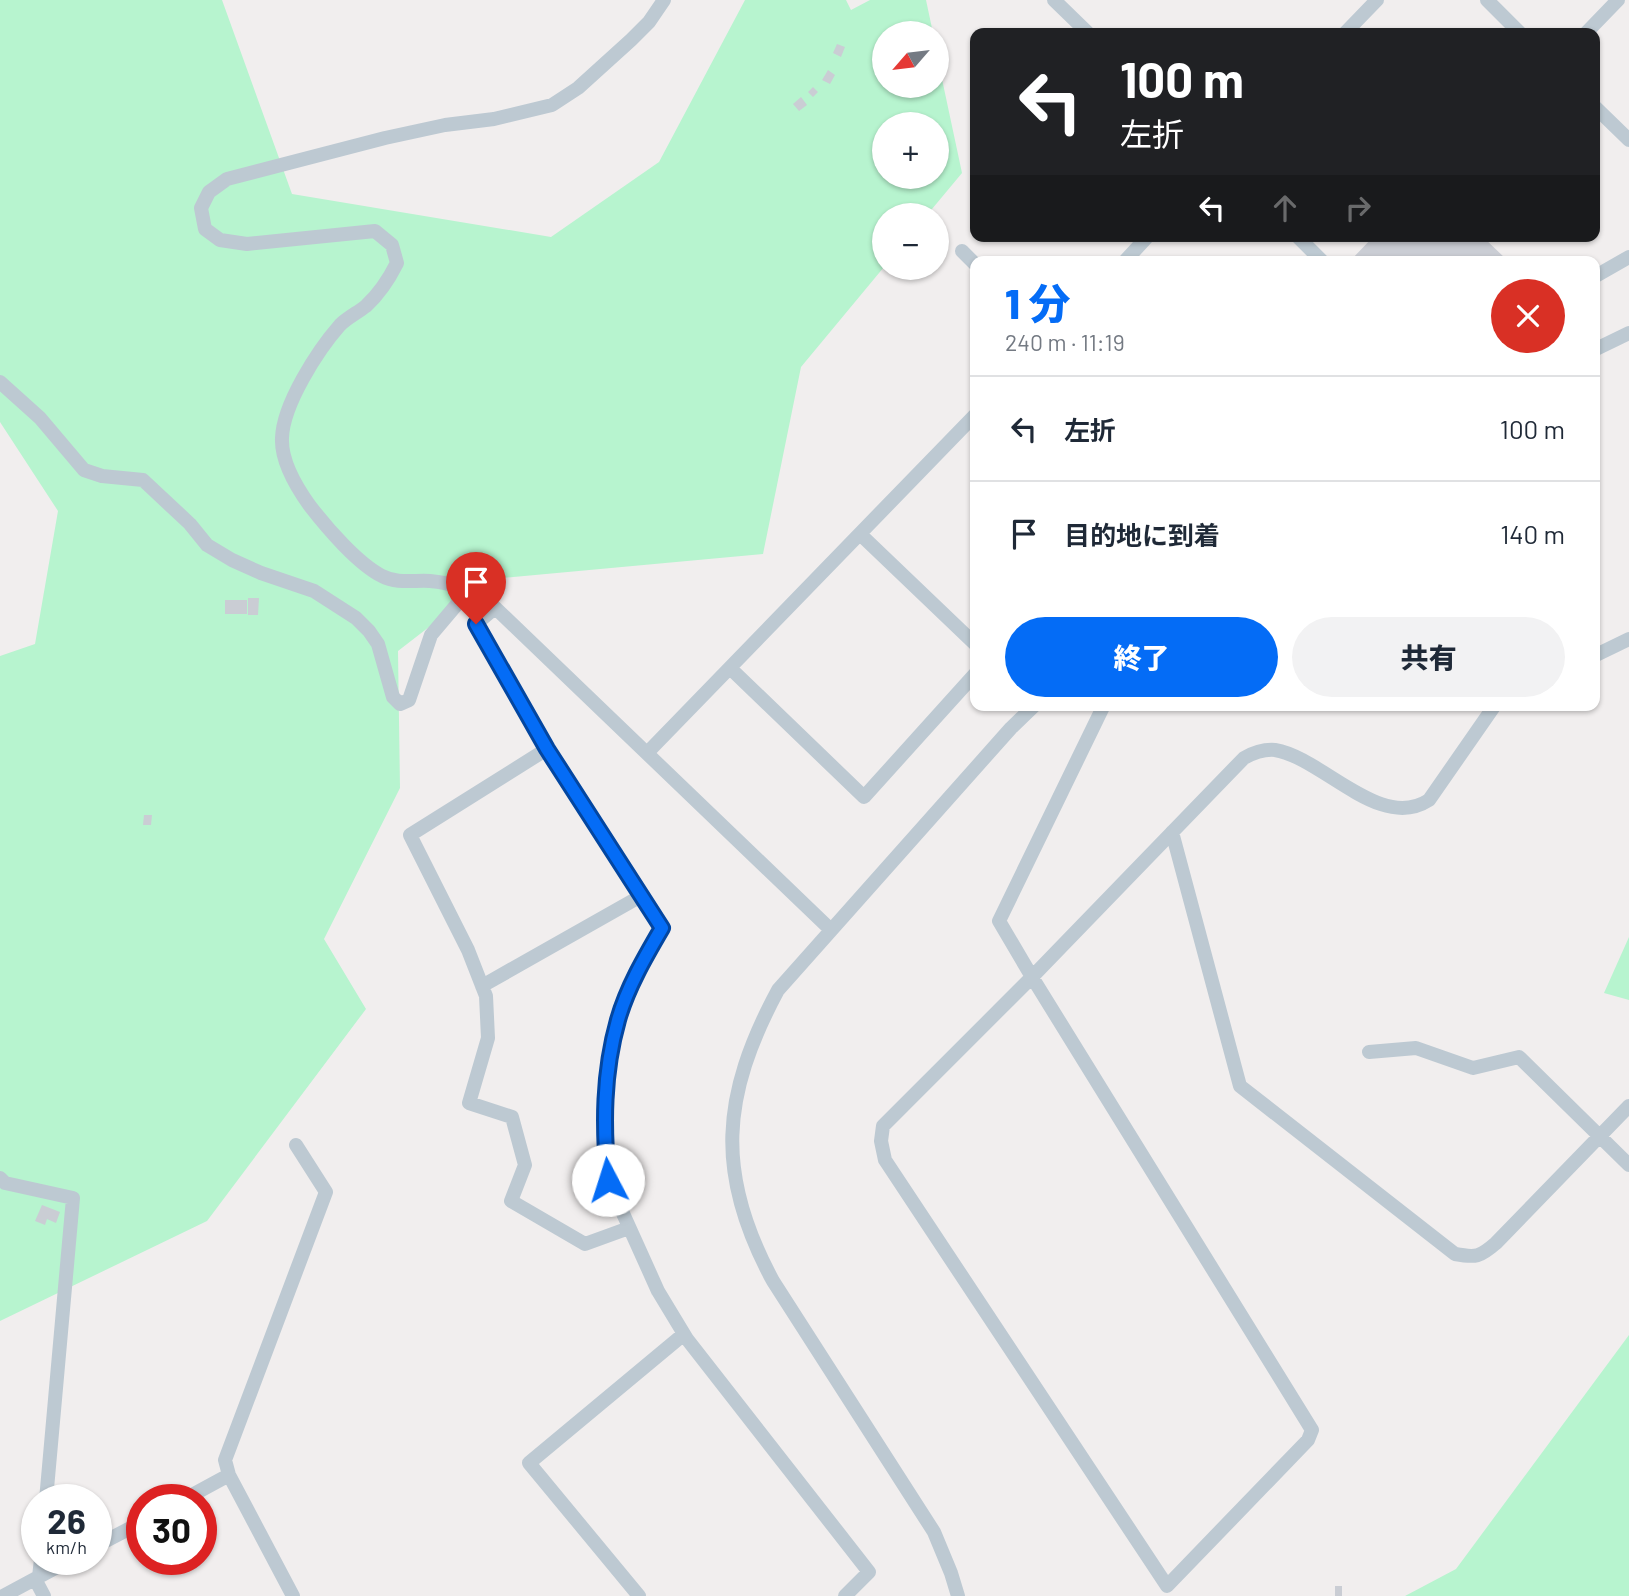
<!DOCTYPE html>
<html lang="ja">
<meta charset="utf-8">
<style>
:root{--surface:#fff;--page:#f2f2f3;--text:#1f2937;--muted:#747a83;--line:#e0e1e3;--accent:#046cf6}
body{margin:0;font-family:Barlow,"Noto Sans JP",sans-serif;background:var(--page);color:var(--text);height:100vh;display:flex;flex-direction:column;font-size:26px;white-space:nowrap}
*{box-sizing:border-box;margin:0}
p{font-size:23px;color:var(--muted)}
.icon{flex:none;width:38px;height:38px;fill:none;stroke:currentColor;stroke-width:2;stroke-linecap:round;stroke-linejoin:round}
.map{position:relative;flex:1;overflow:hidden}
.panel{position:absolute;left:970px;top:256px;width:630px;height:455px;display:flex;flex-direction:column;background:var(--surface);border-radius:14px;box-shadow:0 2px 5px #0004}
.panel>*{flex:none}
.top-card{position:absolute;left:970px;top:28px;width:630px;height:214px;border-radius:14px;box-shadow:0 2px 5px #0004;background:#202124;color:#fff;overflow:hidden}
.needle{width:46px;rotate:242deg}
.controls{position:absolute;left:872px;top:21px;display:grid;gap:14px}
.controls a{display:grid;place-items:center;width:77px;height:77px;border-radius:50%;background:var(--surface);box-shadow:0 2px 5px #0004;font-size:35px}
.speed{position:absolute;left:21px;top:1484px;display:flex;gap:14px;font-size:35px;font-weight:700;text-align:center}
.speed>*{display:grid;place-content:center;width:91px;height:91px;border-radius:50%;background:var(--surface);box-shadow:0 2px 5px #0004;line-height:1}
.speed small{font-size:18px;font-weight:400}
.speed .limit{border:10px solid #d22;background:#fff;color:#111}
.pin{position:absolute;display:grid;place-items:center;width:60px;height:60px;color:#fff;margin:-72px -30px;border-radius:50% 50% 50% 0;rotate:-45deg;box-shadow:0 0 7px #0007}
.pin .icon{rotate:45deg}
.me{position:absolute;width:77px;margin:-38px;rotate:355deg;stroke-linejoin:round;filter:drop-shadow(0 0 5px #0008)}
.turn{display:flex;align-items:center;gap:24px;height:147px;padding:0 35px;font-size:32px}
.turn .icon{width:91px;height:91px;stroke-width:2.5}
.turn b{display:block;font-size:49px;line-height:60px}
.lanes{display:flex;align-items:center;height:66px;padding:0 35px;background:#0003;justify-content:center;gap:35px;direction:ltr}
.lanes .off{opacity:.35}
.round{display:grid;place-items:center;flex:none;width:74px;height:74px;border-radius:37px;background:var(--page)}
.head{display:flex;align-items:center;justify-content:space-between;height:119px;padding:0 35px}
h1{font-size:42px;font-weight:800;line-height:52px;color:var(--accent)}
.action{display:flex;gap:14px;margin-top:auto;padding:14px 35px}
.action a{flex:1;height:80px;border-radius:42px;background:var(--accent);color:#fff;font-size:28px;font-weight:800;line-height:80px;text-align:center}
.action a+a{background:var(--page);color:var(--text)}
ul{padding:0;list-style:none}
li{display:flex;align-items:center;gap:21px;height:105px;padding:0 35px;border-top:2px solid var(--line)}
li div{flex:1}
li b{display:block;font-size:26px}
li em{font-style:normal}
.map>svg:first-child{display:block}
</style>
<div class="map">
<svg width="1629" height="1596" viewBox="0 0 1629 1596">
<rect width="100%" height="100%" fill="#f1eeee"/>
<path fill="#b7f4cf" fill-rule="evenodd" d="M0,0H222L292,194L551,237L659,162L745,0H846L851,10L870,0H926L933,33H884V86H936V51L962,173L927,215H884V267L801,367L763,554L491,579L398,651L400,788L324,939L366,1009L207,1221L0,1321V656L35,644L58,511L0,422ZM884,124H936V177H884Z
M1629,937V1000L1604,993Z
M1629,1335V1596H1405L1456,1569Z"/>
<path fill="#cacdd4" d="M837,44L845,47L841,57L833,53Z
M828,70L835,75L830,84L822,80Z
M813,87L818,92L813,97L808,92Z
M801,97L807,105L799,111L793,104Z
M1374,236H1482L1506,259L1350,261Z
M248,598H259L258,615H248Z
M225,600H247V614H225Z
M144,815H152L151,825H143Z
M42,1205L60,1212L56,1223L47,1219L45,1225L35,1221Z
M1335,1586H1342V1596H1335Z"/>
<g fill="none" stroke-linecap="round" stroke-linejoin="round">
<path stroke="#bdc9d2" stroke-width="14" d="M664,0L649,22L631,40L578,88L552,105L494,119L445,125L385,138L227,179L209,192L201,208L205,229L220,240L247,244L375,231L392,245L397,263C389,279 379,294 366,306C357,313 347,318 340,325C318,350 283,404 282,438C281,461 297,488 310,506C327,528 358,564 382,576C397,584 414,580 430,581C452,583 465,588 485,598L831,930
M1054,0L1088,33
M1487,0L1520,33
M1345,33L1377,0
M1586,33L1618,0
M1594,106L1629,140
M1297,236L1322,261
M962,251L975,264
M1125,261L1148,236
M1594,277L1629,257
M1594,350L1629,333
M0,382L40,418L84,470L102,476L143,480L190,524L207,545L232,560L261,573L314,591L356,618L369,631L378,644L393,697L400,704L409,700L431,635L469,590
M860,534L975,644
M495,608L476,624L547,749L662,928L640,968L618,1019L607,1071L604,1124L608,1180L658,1291L687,1339L869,1572L845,1596
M1594,656L1629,639
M730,668L864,797L975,674
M1104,705L999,921L1032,977L1312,1430L1308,1440L1167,1586L885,1160L881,1141L883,1126L1032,977L1244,758C1253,753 1263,749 1275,750C1323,758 1380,832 1429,800L1495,705
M547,749L410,835L468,950L486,996L488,1038L469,1103L512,1117L525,1165L511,1201L585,1244L629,1228
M647,753L975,415
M1172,832L1240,1086L1455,1254C1476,1258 1480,1257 1496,1243L1629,1106
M482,986L641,896
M1369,1052L1416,1048L1473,1068L1519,1057L1629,1165
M0,1178L5,1183L73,1198L46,1500
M183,1500L229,1475
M96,1546L142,1522
M39,1577L41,1559
M35,1579L44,1596
M3,1596L72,1559
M293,1596L229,1475L225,1460L326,1192L296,1145
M639,1596L529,1463L684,1334
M958,1596L951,1573L934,1532L773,1281C715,1174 721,1096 778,990L1011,728L1035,705"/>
</g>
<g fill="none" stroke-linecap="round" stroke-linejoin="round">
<defs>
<path id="route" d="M476,624L547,749L662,928C645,957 627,988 618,1020C603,1073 603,1126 608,1180"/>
</defs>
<use href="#route" stroke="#0346a0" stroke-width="18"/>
<use href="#route" stroke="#046cf6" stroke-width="12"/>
</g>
</svg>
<div class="controls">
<a><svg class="needle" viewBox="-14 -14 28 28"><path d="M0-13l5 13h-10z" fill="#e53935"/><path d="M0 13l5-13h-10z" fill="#747a83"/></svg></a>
<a>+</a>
<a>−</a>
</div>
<div class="speed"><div>26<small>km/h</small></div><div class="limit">30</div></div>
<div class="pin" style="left:476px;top:624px;background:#d93025"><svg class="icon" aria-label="arrive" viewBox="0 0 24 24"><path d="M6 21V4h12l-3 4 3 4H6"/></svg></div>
<svg class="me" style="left:608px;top:1180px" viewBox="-20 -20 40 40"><circle r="19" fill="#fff"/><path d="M0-13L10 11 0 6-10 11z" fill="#046cf6"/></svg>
<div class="top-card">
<div class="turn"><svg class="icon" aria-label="left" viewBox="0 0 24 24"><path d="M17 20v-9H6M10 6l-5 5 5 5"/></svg><div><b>100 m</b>左折</div></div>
<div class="lanes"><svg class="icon" aria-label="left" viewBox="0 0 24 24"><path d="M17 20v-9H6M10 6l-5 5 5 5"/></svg><svg class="icon off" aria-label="ahead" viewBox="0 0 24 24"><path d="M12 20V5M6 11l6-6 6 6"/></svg><svg class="icon off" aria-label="right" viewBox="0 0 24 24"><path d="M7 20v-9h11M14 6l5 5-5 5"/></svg></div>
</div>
<section class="panel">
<div class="head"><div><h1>1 分</h1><p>240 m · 11:19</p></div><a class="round" style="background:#d93025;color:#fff"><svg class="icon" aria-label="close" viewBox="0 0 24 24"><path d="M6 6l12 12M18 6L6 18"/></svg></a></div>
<ul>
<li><svg class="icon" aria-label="left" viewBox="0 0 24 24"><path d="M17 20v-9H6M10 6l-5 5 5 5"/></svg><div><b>左折</b></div><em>100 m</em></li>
<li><svg class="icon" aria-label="arrive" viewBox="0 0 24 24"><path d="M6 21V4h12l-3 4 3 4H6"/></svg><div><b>目的地に到着</b></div><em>140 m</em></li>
</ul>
<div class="action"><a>終了</a><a>共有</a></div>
</section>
</div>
